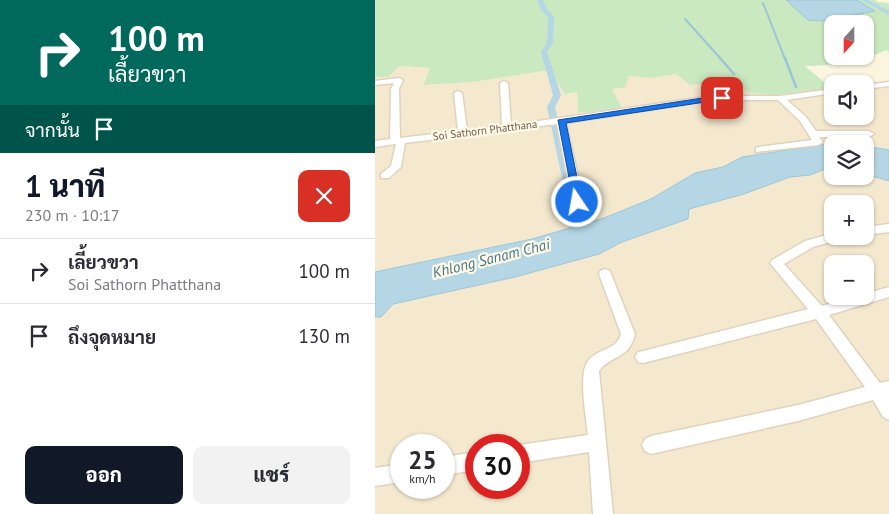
<!DOCTYPE html>
<html lang="th">
<meta charset="utf-8">
<style>
:root{--surface:#fff;--page:#f2f2f3;--text:#2b2b33;--muted:#7c7c81;--line:#e1e1e2;--accent:#111827}
body{margin:0;font-family:"PT Sans",Sarabun,sans-serif;background:var(--page);color:var(--text);height:100vh;display:flex;flex-direction:column;font-size:19px;white-space:nowrap}
*{box-sizing:border-box;margin:0}
p{font-size:16px;color:var(--muted)}
.icon{flex:none;width:28px;height:28px;fill:none;stroke:currentColor;stroke-width:2;stroke-linecap:round;stroke-linejoin:round}
.map{position:relative;flex:1;overflow:hidden}
.sheet{display:flex;flex-direction:column;background:var(--surface);width:375px}
.sheet>*{flex:none}
.banner{background:#00695c;color:#fff;overflow:hidden}
.needle{width:32px;rotate:201deg}
.fabs{position:absolute;left:449px;top:15px;display:grid;gap:10px}
.fabs a{display:grid;place-items:center;width:50px;height:50px;border-radius:10px;background:var(--surface);box-shadow:0 1px 4px #0004;font-size:25px}
.speed{position:absolute;left:15px;top:434px;display:flex;gap:10px;font-size:25px;font-weight:700;text-align:center}
.speed>*{display:grid;place-content:center;width:65px;height:65px;border-radius:50%;background:var(--surface);box-shadow:0 1px 4px #0004;line-height:1}
.speed small{font-size:12px;font-weight:400}
.speed .limit{border:8px solid #d22;background:#fff;color:#111}
.pin{position:absolute;display:grid;place-items:center;width:42px;height:42px;color:#fff;margin:-21px;border-radius:10px;box-shadow:0 2px 8px #0006}
.me{position:absolute;width:55px;margin:-28px;rotate:348deg;stroke-linejoin:round;filter:drop-shadow(0 0 4px #0008)}
.turn{display:flex;align-items:center;gap:18px;height:105px;padding:0 25px;font-size:22px}
.turn .icon{width:65px;height:65px;stroke-width:2.5}
.turn b{display:block;font-size:35px;line-height:42px}
.then{display:flex;align-items:center;height:48px;padding:0 25px;background:#0003;gap:10px;font-size:19px}
.round{display:grid;place-items:center;flex:none;width:52px;height:52px;border-radius:10px;background:var(--page)}
.summary{display:flex;align-items:center;justify-content:space-between;height:85px;padding:0 25px}
h1{font-size:30px;font-weight:800;line-height:38px;color:var(--accent)}
.action{display:flex;gap:10px;margin-top:auto;padding:10px 25px}
.action a{flex:1;height:58px;border-radius:10px;background:var(--accent);color:#fff;font-size:20px;font-weight:800;line-height:58px;text-align:center}
.action a+a{background:var(--page);color:var(--text)}
ul{padding:0;list-style:none}
li{display:flex;align-items:center;gap:15px;height:65px;padding:0 25px;border-top:1px solid var(--line)}
li div{flex:1}
li b{display:block;font-size:19px}
li em{font-style:normal}
main{display:flex;flex:1;min-height:0}
.map>svg:first-child{display:block}
</style>
<main>
<section class="sheet">
<div class="banner">
<div class="turn"><svg class="icon" aria-label="right" viewBox="0 0 24 24"><path d="M7 20v-9h11M14 6l5 5-5 5"/></svg><div><b>100 m</b>เลี้ยวขวา</div></div>
<div class="then">จากนั้น<svg class="icon" aria-label="arrive" viewBox="0 0 24 24"><path d="M6 21V4h12l-3 4 3 4H6"/></svg></div>
</div>
<div class="summary"><div><h1>1 นาที</h1><p>230 m · 10:17</p></div><a class="round" style="background:#d93025;color:#fff"><svg class="icon" aria-label="close" viewBox="0 0 24 24"><path d="M6 6l12 12M18 6L6 18"/></svg></a></div>
<ul>
<li><svg class="icon" aria-label="right" viewBox="0 0 24 24"><path d="M7 20v-9h11M14 6l5 5-5 5"/></svg><div><b>เลี้ยวขวา</b><p>Soi Sathorn Phatthana</p></div><em>100 m</em></li>
<li><svg class="icon" aria-label="arrive" viewBox="0 0 24 24"><path d="M6 21V4h12l-3 4 3 4H6"/></svg><div><b>ถึงจุดหมาย</b></div><em>130 m</em></li>
</ul>
<div class="action"><a>ออก</a><a>แชร์</a></div>
</section>
<div class="map">
<svg width="514" height="514" viewBox="0 0 514 514">
<rect width="100%" height="100%" fill="#fcf6e1"/>
<path fill="#f4e9cf" fill-rule="evenodd" d="M25,66L55,68L50,85L98,82L175,70L190,94L202,92L203,113L247,108L236,89L254,76L277,78L301,74L315,85L360,81L374,93L400,95L457,88L458,116H490V84H487L514,80V150L490,146V144L466,142L367,157L348,167L320,173L276,199L229,218L157,239L0,272V77H13Z
M450,169H457L458,176H490V174L514,181V514H0V317H6L18,304L140,277L224,254L247,242L313,220L314,209L368,194L416,177L435,175ZM458,204H490V236H458ZM458,264H490V296H458ZM26,445H69V488H26ZM101,445H144V488H101Z"/>
<path fill="#cae9c0" fill-rule="evenodd" d="M0,0H416H412L499,11L482,0H500L503,2L514,3V54L512,50C487,61 458,66 430,66L456,88L400,95L374,93L360,81L315,85L301,74L277,78L254,76L250,87L237,89L247,108L203,113L202,92L190,94L175,70L98,82L49,85L55,68L25,66L13,77H0ZM458,24H490V56H458Z"/>
<path fill="#b5d7e5" stroke="#9cc5d7" d="M411,0H482L500,11L448,21L433,20Z
M466,142L478,144H458L457,169H450L435,175L415,177L369,194L314,209L313,219L247,242L224,254L140,277L18,304L6,317H0V272L157,239L229,218L276,199L320,173L348,167L367,157Z
M490,146L514,150V181L490,174Z"/>
<g fill="none" stroke-linecap="round" stroke-linejoin="round">
<path stroke="#9cc5d7" stroke-width="2" d="M388,3L410,59
M310,19L346,59"/>
<path stroke="#9cc5d7" stroke-width="2.5" d="M345,58L359,74
M410,58L421,87"/>
<path fill="#b5d7e5" fill-rule="evenodd" d="M162,0H168L172,9L179,17L178,43L172,52L186,95L180,107L212,236L206,240L200,236L196,220L172,107L178,95L166,52L172,43L173,17L166,10Z
M486,0H493L514,11V15Z"/>
<defs>
<path id="minor" d="M24,78L28,80L24,89L25,138L83,131L79,93L83,91L87,93L92,130L127,126L125,83L129,81L133,83L136,125L336,96H405L458,89V93L412,100L431,117L441,131H494L499,134L494,137H444L448,142L443,145L381,152V148L384,147L437,140L425,121L403,100H336L191,123L211,211L205,215L199,211L182,124L30,143L26,167L14,178H6V174L16,166L21,144L0,147V141L15,139L16,89L19,83L0,85V81Z
M514,82V86L490,89V85Z
M514,224V232L490,235V227Z
M458,233V236H468L466,239L438,247L409,264L447,306L481,296H490V294L514,287V297L454,315L505,383L514,381V420L508,417L498,400L423,421L276,454L270,451L267,445L270,439L276,436L423,405L490,387L441,319L268,363L263,362L260,357L263,352L268,351L433,309L395,263L397,260L430,241Z
M230,269L235,271L236,274L260,334C254,360 237,354 224,371L238,514H218L214,452L144,463V445L213,435C211,417 203,374 213,361C223,348 241,351 246,334L224,274L225,271Z
M101,452V470L69,475V457Z
M26,464V482L0,486V468Z"/>
</defs>
<use href="#minor" stroke="#e0d3bd" stroke-width="3"/>
<use href="#minor" fill="#fff" fill-rule="evenodd"/>
</g>
<path fill="#1a73e8" stroke="#114b97" d="M347,95L350,96V99L191,123L207,202L199,204L183,120Z"/>
<g text-anchor="middle" dominant-baseline="central" stroke-width="4.5" stroke-linejoin="round" paint-order="stroke">
<g font-size="11" fill="#735e48" stroke="#fff9e7">
<text transform="translate(110 130) rotate(-7)">Soi Sathorn Phatthana</text>
</g>
<g font-size="15" font-style="italic" fill="#44778e" stroke="#fff9e7">
<text transform="translate(116 258) rotate(-14)">Khlong Sanam Chai</text>
</g>
</g>
</svg>
<div class="fabs">
<a><svg class="needle" viewBox="-14 -14 28 28"><path d="M0-13l5 13h-10z" fill="#e53935"/><path d="M0 13l5-13h-10z" fill="#7c7c81"/></svg></a>
<a><svg class="icon" aria-label="sound" viewBox="0 0 24 24"><path d="M4 9h4l5-4v14l-5-4H4zM17 9q2 3 0 6"/></svg></a>
<a><svg class="icon" aria-label="layers" viewBox="0 0 24 24"><path d="M12 4l9 5-9 5-9-5zM3 14l9 5 9-5"/></svg></a>
<a>+</a>
<a>−</a>
</div>
<div class="speed"><div>25<small>km/h</small></div><div class="limit">30</div></div>
<div class="pin" style="left:347px;top:98px;background:#d93025"><svg class="icon" aria-label="arrive" viewBox="0 0 24 24"><path d="M6 21V4h12l-3 4 3 4H6"/></svg></div>
<svg class="me" style="left:202px;top:202px" viewBox="-20 -20 40 40"><circle r="17" fill="#1a73e8" stroke="#fff" stroke-width="3"/><path d="M0-11L8 9 0 5-8 9z" fill="#fff"/></svg>
</div>
</main>
